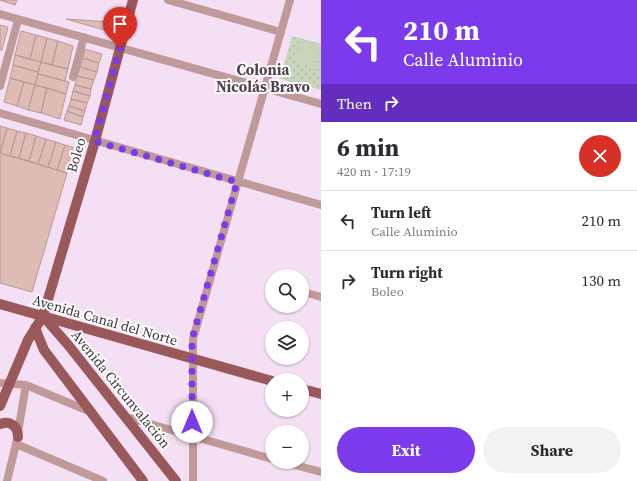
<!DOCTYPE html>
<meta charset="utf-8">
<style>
:root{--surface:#fff;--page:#f2f2f3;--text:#2b2b33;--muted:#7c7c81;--line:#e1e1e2;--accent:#7c3aed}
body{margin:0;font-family:"Source Serif 4",serif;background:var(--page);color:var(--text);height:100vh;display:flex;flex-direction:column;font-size:15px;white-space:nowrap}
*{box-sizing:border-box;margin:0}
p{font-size:13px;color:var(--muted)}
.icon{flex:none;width:22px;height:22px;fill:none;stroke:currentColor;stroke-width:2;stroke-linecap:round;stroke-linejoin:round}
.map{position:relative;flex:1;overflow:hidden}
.details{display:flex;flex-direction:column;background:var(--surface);width:316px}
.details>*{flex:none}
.hud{background:#7c3aed;color:#fff;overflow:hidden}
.fabs{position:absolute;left:265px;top:269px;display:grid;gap:8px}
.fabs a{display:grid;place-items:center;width:44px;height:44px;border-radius:50%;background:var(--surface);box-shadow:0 1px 3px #0004;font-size:20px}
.pin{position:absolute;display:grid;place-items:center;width:34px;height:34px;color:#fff;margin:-41px -17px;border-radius:50% 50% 50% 0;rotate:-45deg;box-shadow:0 0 4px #0007}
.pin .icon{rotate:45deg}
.me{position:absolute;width:44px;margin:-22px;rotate:0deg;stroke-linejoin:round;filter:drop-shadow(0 0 3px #0008)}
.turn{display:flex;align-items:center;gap:14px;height:84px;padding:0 16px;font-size:18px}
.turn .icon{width:52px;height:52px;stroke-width:2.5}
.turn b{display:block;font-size:28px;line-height:34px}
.then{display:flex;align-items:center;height:38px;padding:0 16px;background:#0003;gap:8px;font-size:15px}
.round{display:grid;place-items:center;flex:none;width:42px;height:42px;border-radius:21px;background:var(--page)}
.head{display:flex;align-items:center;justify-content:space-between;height:68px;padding:0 16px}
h1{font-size:24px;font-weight:700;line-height:30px}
.cta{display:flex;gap:8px;margin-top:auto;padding:8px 16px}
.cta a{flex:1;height:46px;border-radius:24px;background:var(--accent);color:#fff;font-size:16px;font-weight:700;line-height:46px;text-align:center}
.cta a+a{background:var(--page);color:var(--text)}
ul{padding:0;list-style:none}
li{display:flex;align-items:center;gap:12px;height:60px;padding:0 16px;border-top:1px solid var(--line)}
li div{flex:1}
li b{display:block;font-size:15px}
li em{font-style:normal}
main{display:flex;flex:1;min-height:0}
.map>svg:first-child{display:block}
</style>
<main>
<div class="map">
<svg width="321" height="481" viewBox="0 0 321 481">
<defs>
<pattern id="park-dots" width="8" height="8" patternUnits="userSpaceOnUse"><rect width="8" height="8" fill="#c7d6bb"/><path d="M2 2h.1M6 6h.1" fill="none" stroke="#acb8a2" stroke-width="1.8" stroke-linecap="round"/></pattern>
</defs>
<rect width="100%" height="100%" fill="#f5dff4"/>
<path fill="url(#park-dots)" d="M292,36L321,44V90L280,79Z"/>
<path fill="#c7d6bb" d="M301,40L320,45L315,68L295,63Z"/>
<path fill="#dfbbb6" stroke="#b79995" d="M0,0H17L15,5Z
M66,19L111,22L108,31Z
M0,25L8,27L2,50H0Z
M21,31L36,35L30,59L15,55Z
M36,35L47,38L41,62L30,59Z
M47,38L58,41L52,65L41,62Z
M58,41L73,46L68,69L52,65Z
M85,49L102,54L99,63L83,58Z
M15,55L41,62L38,72L13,65Z
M83,58L99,63L97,72L80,67Z
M41,62L68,69L65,81L38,74Z
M13,65L38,72L35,85L10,78Z
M80,67L97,72L94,80L77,76Z
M38,74L69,82L66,94L35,85Z
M77,76L94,80L91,89L75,85Z
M10,78L24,82L17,106L4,102Z
M24,82L35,85L28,110L17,106Z
M35,85L47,88L41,113L28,110Z
M75,85L91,89L90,96L73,91Z
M47,88L66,94L60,119L41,113Z
M73,91L90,96L87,103L71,99Z
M71,99L87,103L85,111L69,106Z
M69,106L85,111L83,117L67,111Z
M67,111L83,117L81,125L64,120Z
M0,126L7,128L0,153Z
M7,128L17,131L10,156L0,153Z
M17,131L26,133L19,158L10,156Z
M26,133L36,136L29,161L19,158Z
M36,136L46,139L38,164L29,161Z
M46,139L56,142L48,167L38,164Z
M56,142L65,145L57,170L48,167Z
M65,145L75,148L67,173L57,170Z
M0,153L67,173L32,292L0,283Z"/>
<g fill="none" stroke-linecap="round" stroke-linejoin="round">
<path stroke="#c09999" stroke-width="8" d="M168,0L281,32
M0,14L321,104
M73,77L84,37
M0,86L18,20
M0,113L321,205
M311,294L321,297
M0,383L26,385L91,412
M126,417L272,459
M16,444L103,481
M283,462L321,472
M7,481L16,444L26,385
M193,481V339L290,0"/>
<path stroke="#995859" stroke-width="10" d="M0,304L272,381
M43,316L69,346L176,481
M35,328L44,350L143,481
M302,389L321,394
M0,406L28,340L43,316L95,141L133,0
M0,424C10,420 18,426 18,437"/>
</g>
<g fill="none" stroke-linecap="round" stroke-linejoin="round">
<path stroke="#7c3aed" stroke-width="7" stroke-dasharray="0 12.6" d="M120,48L94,141L237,182L192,339V422"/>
</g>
<g text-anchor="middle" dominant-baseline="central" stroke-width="4" stroke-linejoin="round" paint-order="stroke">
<g font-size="14" fill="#3e353d" stroke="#fff">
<text transform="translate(76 155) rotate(-74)">Boleo</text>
<text transform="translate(105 320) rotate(16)">Avenida Canal del Norte</text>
<text transform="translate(121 389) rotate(51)">Avenida Circunvalación</text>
</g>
<g font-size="15" font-weight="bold" fill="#523f51" stroke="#fff">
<text x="263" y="69">Colonia<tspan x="263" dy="17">Nicolás Bravo</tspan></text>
</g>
</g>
</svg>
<div class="fabs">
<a><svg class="icon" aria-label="search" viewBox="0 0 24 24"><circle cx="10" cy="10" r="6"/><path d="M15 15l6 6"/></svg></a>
<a><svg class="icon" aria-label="layers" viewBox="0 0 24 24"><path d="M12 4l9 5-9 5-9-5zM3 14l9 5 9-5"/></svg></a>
<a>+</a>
<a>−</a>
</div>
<div class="pin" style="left:120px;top:48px;background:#d93025"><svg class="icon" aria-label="arrive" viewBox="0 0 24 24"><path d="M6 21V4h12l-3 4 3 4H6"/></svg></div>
<svg class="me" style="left:192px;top:422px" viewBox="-20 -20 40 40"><circle r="19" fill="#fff"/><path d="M0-13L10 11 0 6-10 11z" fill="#7c3aed"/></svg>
</div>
<section class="details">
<div class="hud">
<div class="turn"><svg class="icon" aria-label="left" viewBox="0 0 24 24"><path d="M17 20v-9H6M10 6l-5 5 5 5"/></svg><div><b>210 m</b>Calle Aluminio</div></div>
<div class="then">Then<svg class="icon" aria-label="right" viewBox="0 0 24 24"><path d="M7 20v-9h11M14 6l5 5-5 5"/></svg></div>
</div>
<div class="head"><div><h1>6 min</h1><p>420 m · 17:19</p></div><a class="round" style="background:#d93025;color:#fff"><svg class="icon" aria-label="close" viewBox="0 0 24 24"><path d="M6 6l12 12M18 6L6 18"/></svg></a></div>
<ul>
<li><svg class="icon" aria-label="left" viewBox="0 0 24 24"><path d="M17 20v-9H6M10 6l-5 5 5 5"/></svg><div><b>Turn left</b><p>Calle Aluminio</p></div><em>210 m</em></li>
<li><svg class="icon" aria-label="right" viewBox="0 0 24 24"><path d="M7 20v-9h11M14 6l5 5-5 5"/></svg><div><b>Turn right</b><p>Boleo</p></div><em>130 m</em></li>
</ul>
<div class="cta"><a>Exit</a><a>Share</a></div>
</section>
</main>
